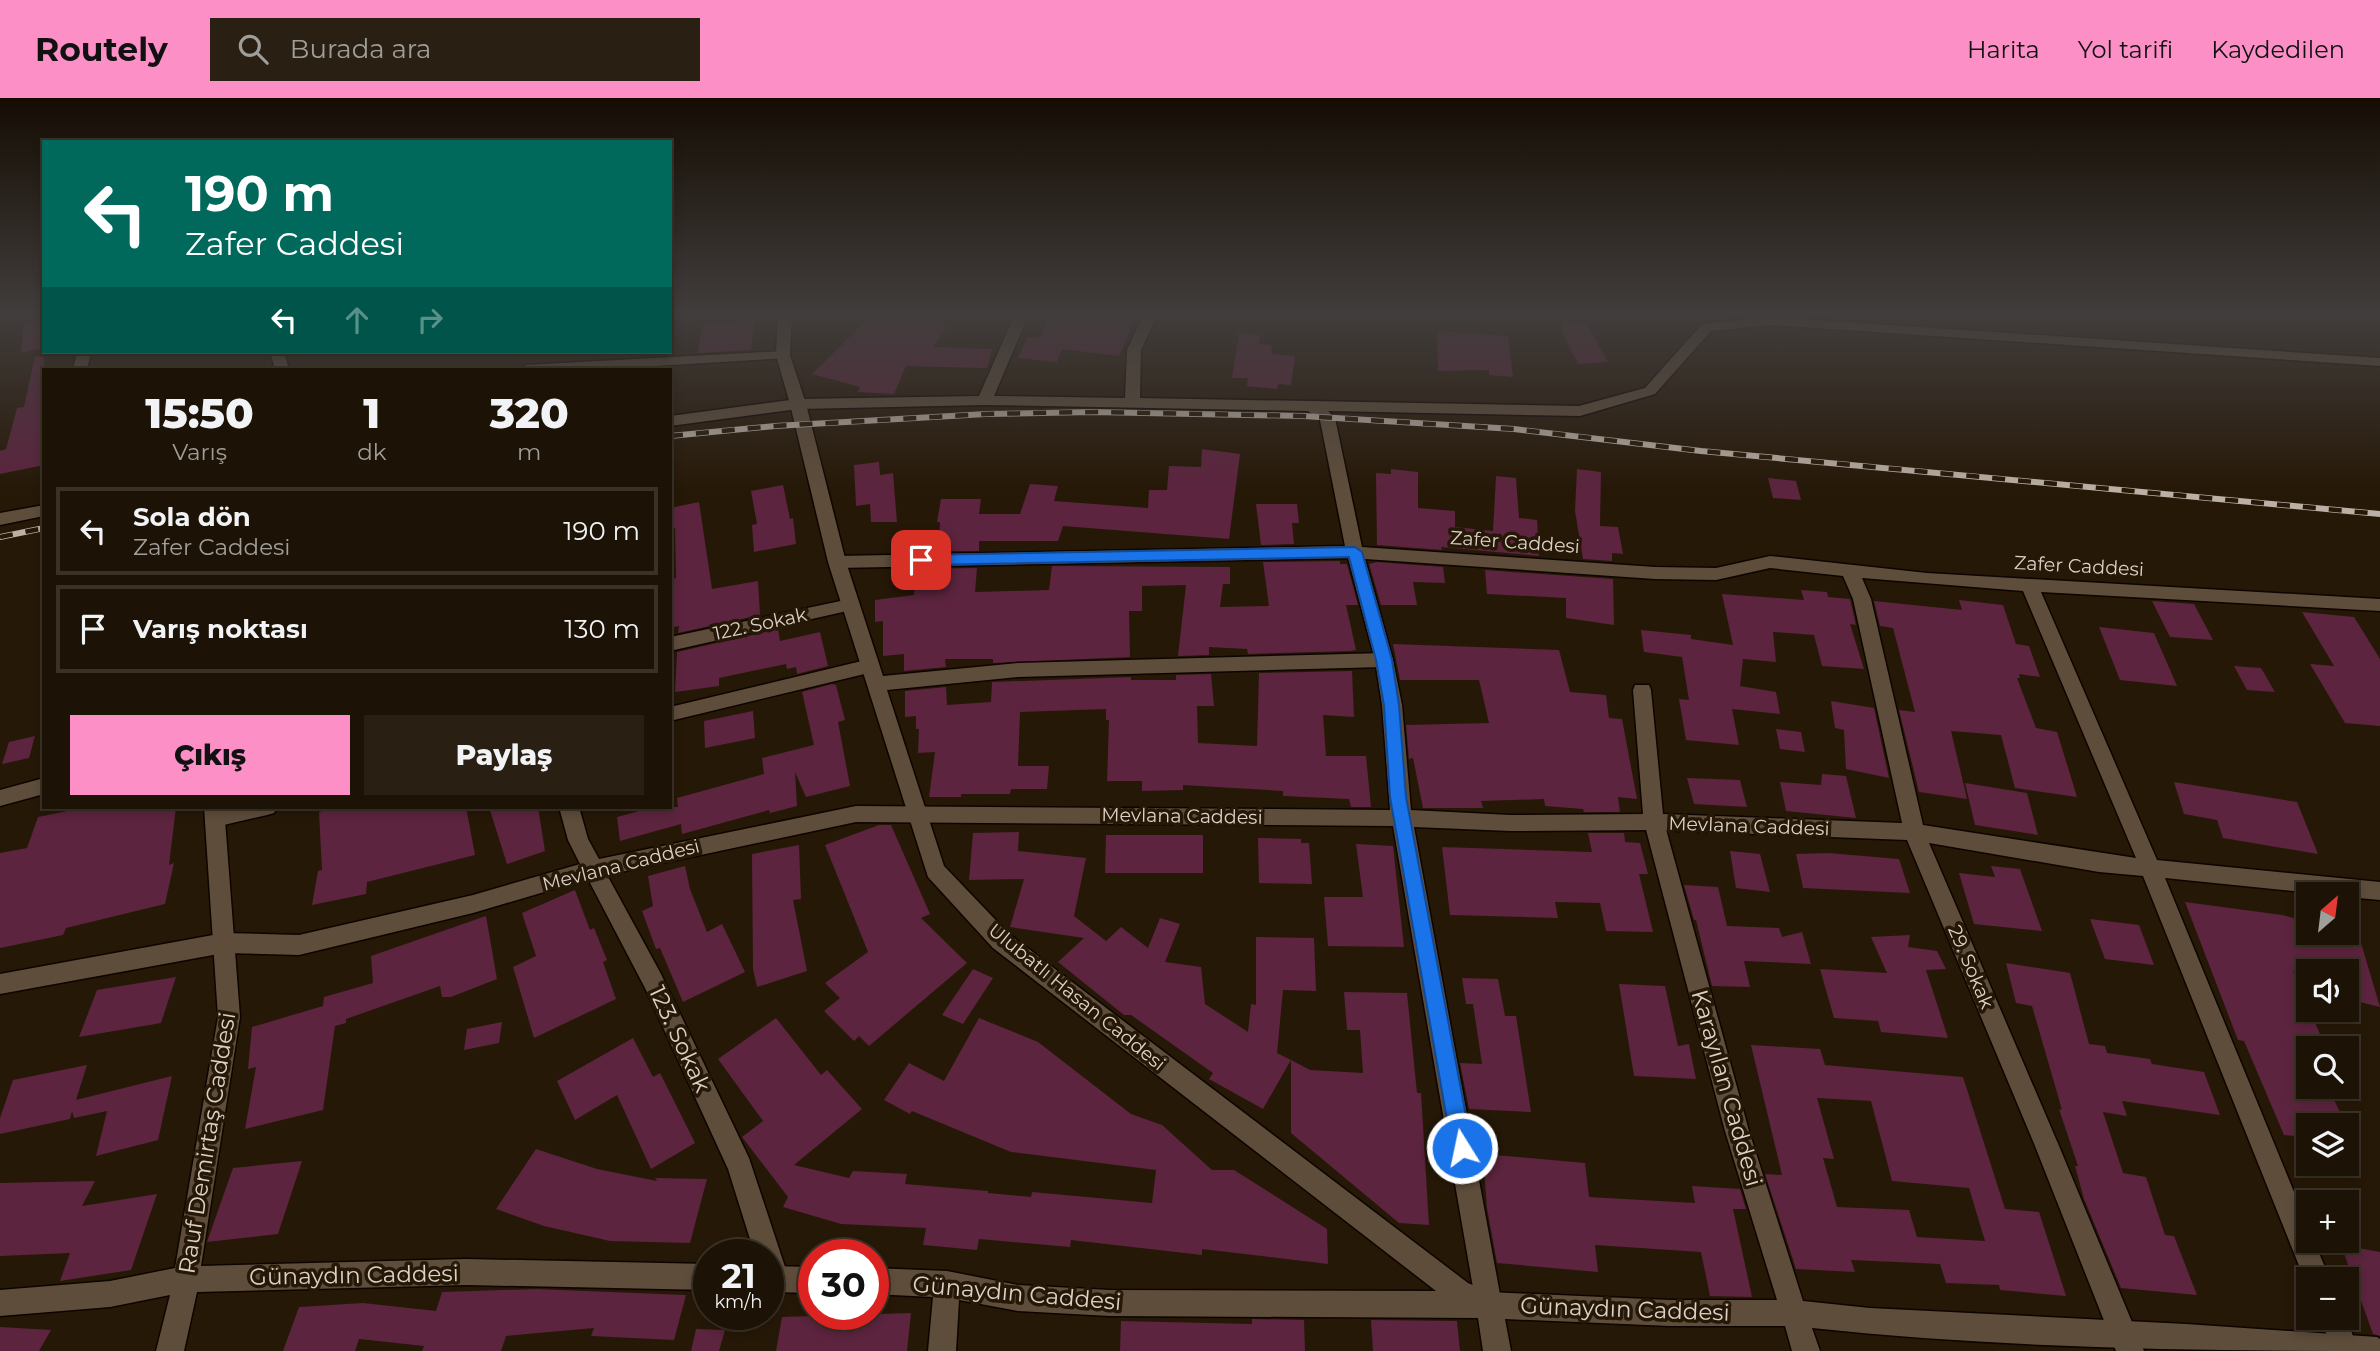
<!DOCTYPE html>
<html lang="tr">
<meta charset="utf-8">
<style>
:root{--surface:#1c1205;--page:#292013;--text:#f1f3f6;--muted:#a09e9a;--line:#3a3227;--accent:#fb8fc6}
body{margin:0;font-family:Montserrat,sans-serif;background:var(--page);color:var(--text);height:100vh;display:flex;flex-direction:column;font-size:26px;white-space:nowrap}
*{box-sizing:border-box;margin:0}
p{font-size:23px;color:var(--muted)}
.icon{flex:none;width:38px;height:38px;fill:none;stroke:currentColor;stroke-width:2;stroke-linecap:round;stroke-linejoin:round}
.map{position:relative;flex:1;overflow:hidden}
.side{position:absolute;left:42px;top:270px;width:630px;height:441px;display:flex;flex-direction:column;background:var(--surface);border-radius:0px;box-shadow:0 4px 10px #0003,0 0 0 2px var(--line)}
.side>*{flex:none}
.top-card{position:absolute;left:42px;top:42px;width:630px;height:214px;border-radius:0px;box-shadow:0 4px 10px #0003,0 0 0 2px var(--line);background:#00695c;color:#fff;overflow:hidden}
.needle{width:46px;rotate:28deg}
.fabs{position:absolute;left:2296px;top:784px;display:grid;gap:14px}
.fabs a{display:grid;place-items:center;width:63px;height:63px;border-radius:0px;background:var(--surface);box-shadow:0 4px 10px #0003,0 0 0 2px var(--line);font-size:35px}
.speed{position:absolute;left:693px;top:1141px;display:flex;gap:14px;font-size:35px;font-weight:700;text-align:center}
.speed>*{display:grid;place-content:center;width:91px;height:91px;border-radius:50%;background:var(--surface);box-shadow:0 4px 10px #0003,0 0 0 2px var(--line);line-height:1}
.speed small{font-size:18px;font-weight:400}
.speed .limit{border:10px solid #d22;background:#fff;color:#111}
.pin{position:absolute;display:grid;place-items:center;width:60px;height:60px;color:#fff;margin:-30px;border-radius:14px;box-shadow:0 4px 10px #0006}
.me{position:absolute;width:77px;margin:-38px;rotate:350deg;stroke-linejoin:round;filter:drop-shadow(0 0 5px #0008)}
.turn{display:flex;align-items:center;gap:24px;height:147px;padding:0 28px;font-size:32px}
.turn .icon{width:91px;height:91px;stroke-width:2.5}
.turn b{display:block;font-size:49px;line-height:60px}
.lanes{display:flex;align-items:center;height:66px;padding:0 28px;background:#0003;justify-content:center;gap:35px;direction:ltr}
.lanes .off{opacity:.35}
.eta{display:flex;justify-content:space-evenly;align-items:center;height:119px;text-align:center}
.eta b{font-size:42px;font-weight:800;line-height:49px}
.cta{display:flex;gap:14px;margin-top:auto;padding:14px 28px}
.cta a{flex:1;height:80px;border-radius:0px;background:var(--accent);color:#111;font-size:28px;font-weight:800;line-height:80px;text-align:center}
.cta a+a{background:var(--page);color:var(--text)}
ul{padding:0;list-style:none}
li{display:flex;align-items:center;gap:21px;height:88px;margin:0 14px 10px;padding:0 14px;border:4px solid var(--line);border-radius:0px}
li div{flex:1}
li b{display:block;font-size:26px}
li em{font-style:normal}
header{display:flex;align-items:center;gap:42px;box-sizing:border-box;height:98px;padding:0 35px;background:var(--accent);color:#111}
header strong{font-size:33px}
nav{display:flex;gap:38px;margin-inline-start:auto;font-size:24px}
.search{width:490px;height:63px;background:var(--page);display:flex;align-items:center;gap:18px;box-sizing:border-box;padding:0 24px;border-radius:0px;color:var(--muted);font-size:26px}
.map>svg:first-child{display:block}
</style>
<header>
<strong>Routely</strong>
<div class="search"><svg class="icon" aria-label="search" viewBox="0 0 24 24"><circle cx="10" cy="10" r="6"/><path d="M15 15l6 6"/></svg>Burada ara</div>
<nav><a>Harita</a><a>Yol tarifi</a><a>Kaydedilen</a></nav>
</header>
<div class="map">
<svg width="2380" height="1253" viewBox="0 0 2380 1253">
<rect width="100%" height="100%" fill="#261807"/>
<path fill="#5c243e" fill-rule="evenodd" d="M871,218L945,221L941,227L947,228L933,249L992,251L987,270L906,268L894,296L858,294L860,289L812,276Z
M1049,218H1136L1119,258L1062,251L1057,264L1018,260L1027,239L1040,240Z
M44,222V250L21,255L24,226Z
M755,222L751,252L698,255L703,226Z
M1561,223L1586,224L1608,264L1578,266L1563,236Z
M1437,233L1508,238L1513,279L1489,277V272L1438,273Z
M1239,235L1260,237L1259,246L1272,247L1271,256L1295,258L1291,287L1278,286L1277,291L1247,288L1248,280H1232Z
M35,258L44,259V367L0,376V353L6,351L17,310L24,309Z
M1202,351L1240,356L1229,441L1063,428L1058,443H979V453H938L940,424H937L941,401H981L979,416H1020L1030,386L1058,388L1054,403L1148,410L1149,392H1167L1169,368L1201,369Z
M879,364L880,377L893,375L897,424H871L870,406L856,408L854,367Z
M1391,371L1418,374V410L1455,413V429L1493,433L1496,378L1516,380L1519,420L1537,422L1539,458L1441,449L1442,452L1377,447L1376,375L1391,376Z
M1577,371L1601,374L1600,428L1618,429L1623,456L1612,455V463L1583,461L1575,413Z
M1768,380L1796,383L1801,402L1773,400Z
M783,387L790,421L793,420L796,446L754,454L752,427L757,426L751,393Z
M699,404L712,491L758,483L760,517L678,535L679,528L670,530V481L676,480L675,430L670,431V410Z
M1256,406H1297L1299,425H1292L1294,446L1261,447Z
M1340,463V466H1347L1358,507H1346L1356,552L1351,553L1248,556L1247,551L1209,549V557L1178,558L1186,487L1142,488V513H1129L1130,559L993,565V561H945L946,569L904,573V556L883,558V523L875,524V502L914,497L917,471L977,470L975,494L1049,492L1052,468L1230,469V486H1223L1220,509L1269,508L1263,464Z
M1377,464L1443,469L1445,485L1413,484L1417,507H1381L1369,466Z
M1485,472L1613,481L1614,527L1566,520V500L1487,496Z
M1801,492L1827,494L1828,499L1850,501L1856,527L1850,526L1864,571L1822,568L1814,537L1773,534L1776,564L1743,561L1740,588L1776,594L1780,616L1732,611L1739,647L1686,642L1679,601L1689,602L1682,559L1644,554L1641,532L1691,537V541L1733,547L1722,496L1804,502Z
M1959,502L2003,507L2016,546L2029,548L2040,579L2019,576L2020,580H2017L2036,630L2057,634L2077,699L2015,690L2001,637L1951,633L1967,701L1919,694L1899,612L1915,614L1893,530L1880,528L1874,503L1962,512Z
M2152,503L2194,506L2213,542L2170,539Z
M2302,514L2354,519L2380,561V628L2345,625L2310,566L2334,568Z
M2099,529L2154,535L2177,588L2120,582Z
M778,531L780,543L820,534L828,568L797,576L796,569L787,571L786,566L719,580V588L675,594L677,554Z
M1393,546L1559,552L1570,594L1606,597L1609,620L1622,621L1637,701L1618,699L1620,714H1584L1583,711L1545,708L1544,701L1481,703L1483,710H1423L1413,660L1409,661L1406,627L1489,625L1479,582H1400Z
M2234,568L2261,570L2275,594L2247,592Z
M1352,573L1354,619L1323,617L1326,658H1366L1371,709H1351L1349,701L1283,698V693L1183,687V692L1142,693V683H1107L1109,622H1106V611L1020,614L1018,668H1049L1047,691H1011L1010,696H961V699H929L935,654L918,655L919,631H916V618L905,619V593L946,589L947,607L991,604L992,584L1131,579V582H1176V577L1211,576L1214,608H1197L1198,645L1257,648L1259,575Z
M832,586L836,587L845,622L838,624L850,688L806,699L795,674L797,708L770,715L769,712L682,736L681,726L620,743L617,719L654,709H678L677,700L764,676L762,660L814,647L802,594Z
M1831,603L1874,610L1889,680L1846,671L1844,632L1835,630Z
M753,613L755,640L705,650L704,623Z
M1776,631L1801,634L1805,654L1780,651Z
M35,638L29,660L2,666L9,644Z
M1822,676L1846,678L1856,720L1786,713L1780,684L1821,687Z
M1687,680L1740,682L1747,709L1694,706Z
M2174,684L2297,704L2318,756L2223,740L2217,722L2184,716Z
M1965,685L2027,695L2038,737L1975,727Z
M87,709H176L169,767L174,765L165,806L66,830L63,837L0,850V755L27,750L38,719Z
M335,709H466L475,757L367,784L366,796L312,807L318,773L322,772L319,714Z
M489,709H538L545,753L507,766Z
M879,727H891L930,816L921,820L967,865L869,948L859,938L854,943L824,913L840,900L825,885L868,854L825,747Z
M1019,734L1018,753L1086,760L1074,818L1106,843L1121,829L1148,850L1160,820L1180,826L1165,864L1201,869L1205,906L1248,934L1251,906L1256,907V839L1314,840L1316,893L1283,892L1277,955L1291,962L1263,1011L1209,981L1213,975L1131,917H1124L1058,864L1084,840L1010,829L1024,781L969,782L973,735Z
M1588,735H1624L1625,744L1640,745L1648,776H1639L1653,834L1606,833L1600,805L1555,804L1558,820L1450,817L1442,749L1592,754Z
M1106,737H1203V775H1105Z
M1258,740L1301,741V745H1309L1312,786L1259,785Z
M1356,746L1393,748L1404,849L1328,848L1324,799H1363Z
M799,747L801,801L793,802L807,873L757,889L753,871L752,756Z
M1730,753L1760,756L1770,794L1736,790Z
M1828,755L1899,761L1910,795L1803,790L1796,756Z
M685,768L690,791L707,834L722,826L745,874L683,904L660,850L656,851L642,813L653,808L648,778Z
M1991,768L2020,771L2042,833L1974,826L1959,775L1995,779Z
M1684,787L1718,789L1727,828L1779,830L1782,839L1802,834L1811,866L1744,863L1750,889L1712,888L1696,822H1694Z
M575,792L590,832L594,830L607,862L603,864L616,901L534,940L513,869L536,858L522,815Z
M2185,804L2282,817L2308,824V835H2358L2380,909L2347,901V873H2293L2326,950H2308V989H2328L2346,1027H2308V1039L2284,1037L2244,943L2238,942Z
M486,818L497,881L451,899H442L440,888L346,921V925L335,928L323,1012L245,1031L256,969L248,971L252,929L323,908L324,899L373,885L371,858Z
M2090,821L2139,827L2154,867L2105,861Z
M1910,837L1908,849L1937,853L1946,871L1926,872L1948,940L1881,934L1878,923L1834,920L1820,871L1887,875L1871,839Z
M2006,865L2070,875L2089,946L2105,948L2107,955L2150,961L2152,966L2204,974L2220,1017L2122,1003L2127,1018L2103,1014L2123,1075L2146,1079L2165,1137L2174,1138L2197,1197L2121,1190L2084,1101L2075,1068H2078L2059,1011L2062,1012L2032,908L2016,905Z
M973,871L993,880L963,926L942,917Z
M176,879L161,925L79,939L97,892Z
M1462,880L1498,881L1505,918H1516L1531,1014L1469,1011L1460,965L1482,966L1473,906H1466Z
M1619,886L1665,888L1678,948L1689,946L1696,981L1634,978Z
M1344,894L1407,895L1417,995H1421L1429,1127L1399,1125L1291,1035V962L1310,972L1363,975L1360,932H1347Z
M776,920L821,977L827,972L862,1011L794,1067L849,1080L853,1073L907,1076L905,1086L988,1093V1095L1031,1099L1032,1094L1152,1105L1156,1072L1011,1054L912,1013L910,1016L884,1002L909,965L944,983L979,920L1038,944L1131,1016L1162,1027L1212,1072H1234L1327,1131L1328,1166L1202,1151V1157L1071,1142L1070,1149L979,1141L977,1152L923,1147L926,1130L841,1126L783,1109L788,1099L742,1039L763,1023L718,961Z
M502,924L499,945L464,952L467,931Z
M633,940L653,979L660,975L695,1045L651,1071L617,997L575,1022L557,983Z
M1751,947L1820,951L1825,967L1963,979L2005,1111L2039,1114L2066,1198L2000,1192L1999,1187L1946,1185L1940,1166L1851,1162L1855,1174L1796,1171L1765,1076L1782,1077ZM1817,1000L1871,1003L1892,1083L1969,1090L1985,1143L1917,1139L1909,1112L1837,1109L1823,1060L1834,1061Z
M87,967L76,1002L172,978L158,1042L96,1058L107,1013L74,1020L72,1013L70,1021L0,1036V1020L13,982Z
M536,1051L597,1071L657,1083L655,1080L707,1081L690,1145L610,1143L544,1128L496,1111Z
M1483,1056L1585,1065L1589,1099L1695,1105L1692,1088L1740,1091L1746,1111H1733L1752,1199L1710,1198L1701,1154L1595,1147L1598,1174L1497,1165L1487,1110Z
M302,1063L278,1136L207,1144L233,1070Z
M95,1083L82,1108L157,1096L131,1172L60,1183L70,1155L0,1158V1085Z
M2341,1147L2380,1154V1238L2373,1236Z
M536,1191L686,1197L674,1242L591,1238L594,1230L506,1238L501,1253H422L424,1248L359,1241L355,1253H283L299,1209L363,1205L436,1213L442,1194Z
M911,1215L907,1253H776L782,1219Z
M1252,1221L1304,1222L1305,1253H1120L1121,1223L1252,1226Z
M1371,1222L1457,1223L1460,1253H1373Z
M0,1229L51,1232L39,1253H0Z
M696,1231L725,1232L719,1253H691Z"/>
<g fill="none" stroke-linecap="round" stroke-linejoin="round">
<defs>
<path id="minor" d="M1014,218H1028L994,298L1125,300L1127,252L1143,218H1157L1141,252L1140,300L1579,308L1645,290L1702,226L1771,219L2380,260V268L1771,227L1711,233L1655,296L1580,318L1328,313L1335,320L1362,449L1655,469L1716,470L1770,458L1927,475L2380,501V513L2041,494L2157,762L2380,784V802L2347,799V796H2322L2165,780L2308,1128V1143H2314L2330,1181H2308V1190L2143,778L2099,774L1929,745L2059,1048L2144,1253H2116L2035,1048L1907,742L1654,732L1510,733L1414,729L1502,1207L1498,1216L1489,1220L1480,1216L1476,1207L1393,728L856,724L607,777L661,876L749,1060L789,1181L785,1190L776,1194L768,1191V1157H755L728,1071L645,890L588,781L473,815L299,857L224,855L0,896V876L224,835L299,837L473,797L580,766L568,742L559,709H579L588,741L599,761L856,708L1390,712L1382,607L1375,562L1348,460L837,470L828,464L837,458L1345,448L1320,322L1308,313L985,307L798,311L670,328V318L798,301L979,298ZM1365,461L1655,481L1716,482L1770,470L1843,478L1853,501L1902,725L1663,716L1651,592L1649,587H1635L1633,592L1643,716L1510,717L1411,712L1402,607L1393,562ZM1862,480L2023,493L2136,760L1923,727L1871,501Z
M783,253L790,257L788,260L603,271H519L526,267Z
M77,254H91L87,271H73Z
M270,254H284L289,271H275Z
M44,407V418L0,427V415Z
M850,501L856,503L859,507L856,511L670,553V539Z
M870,561L877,563L879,568L877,573L670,623V609Z
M44,680V696L0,708V692Z
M232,709H277L274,715L267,717L215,729L208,727L205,721L208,715Z
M2320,1220H2346L2359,1253H2333Z"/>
<path id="tertiary" d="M778,218H792L790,257L806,306L846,464L883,578L1018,565L1384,555L1391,557L1393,562L1391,567L1384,569L1018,579L887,592L944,768L1009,836L1468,1185L1489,1194L1670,1202H1777L1725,1033L1644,724L1647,718L1654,716L1661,718L1664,724L1749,1033L1803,1203L1870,1210L2186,1226L2377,1239L2380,1241V1253C2190,1253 2001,1250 1812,1230L1820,1253H1792L1785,1228H1670L1505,1221L1511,1253H1483L1478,1220L1110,1218L1018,1213L959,1202L956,1253H928L933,1199L873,1196V1170L947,1173L1018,1187L1110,1192L1436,1193L993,850L928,779L828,464L790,306L776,257Z
M204,709H224L240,919L201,1168L466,1161L709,1166V1192L466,1187L197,1194L184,1253H156L170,1197L110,1209L0,1218V1192L110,1183L175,1170L218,919Z
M768,1168L814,1169V1195L768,1194Z"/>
</defs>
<use href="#minor" stroke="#0e0400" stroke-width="3"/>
<use href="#tertiary" stroke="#0e0400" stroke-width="3"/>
<use href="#minor" fill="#5e4d3b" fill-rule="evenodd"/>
<use href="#tertiary" fill="#5e4d3b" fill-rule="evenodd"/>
<defs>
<path id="rail" d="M670,338L775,328L986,316L1092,314L1303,318L1514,331L1701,353L2380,416
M0,439L44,430"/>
</defs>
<use href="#rail" stroke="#bbb0a5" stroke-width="6"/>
<use href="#rail" stroke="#261807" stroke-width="4.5" stroke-dasharray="13" stroke-linecap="butt"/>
</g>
<linearGradient id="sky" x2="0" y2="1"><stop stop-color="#150d04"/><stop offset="0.55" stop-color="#413d3c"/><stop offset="1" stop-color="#413d3c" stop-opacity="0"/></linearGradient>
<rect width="2380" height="393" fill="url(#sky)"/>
<path fill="#1a73e8" stroke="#114b97" stroke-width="2" d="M1355,449L1362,454L1392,562L1399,607L1406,699L1472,1050L1469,1057L1462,1060L1455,1057L1452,1050L1390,699L1384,607L1376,562L1349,459L921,467L914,462L921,457Z"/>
<g text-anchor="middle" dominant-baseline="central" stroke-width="7" stroke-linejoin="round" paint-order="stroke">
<g font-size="19" fill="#dbd1c7" stroke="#261807">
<text transform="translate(1515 444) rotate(4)">Zafer Caddesi</text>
<text transform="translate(2079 468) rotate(3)">Zafer Caddesi</text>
<text transform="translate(760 526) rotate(-12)">122. Sokak</text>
<text transform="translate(1182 718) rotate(1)">Mevlana Caddesi</text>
<text transform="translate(1749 728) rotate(2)">Mevlana Caddesi</text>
<text transform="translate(621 767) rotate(-14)">Mevlana Caddesi</text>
<text transform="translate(1971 869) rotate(67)">29. Sokak</text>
<text transform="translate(1077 899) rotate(39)">Ulubatlı Hasan Caddesi</text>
</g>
<g font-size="23" fill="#dbd1c7" stroke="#261807">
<text transform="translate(680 941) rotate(65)">123. Sokak</text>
<text transform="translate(1727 990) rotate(74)">Karayılan Caddesi</text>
<text transform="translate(207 1045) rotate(-81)">Rauf Demirtaş Caddesi</text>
<text transform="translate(354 1177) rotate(-1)">Günaydın Caddesi</text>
<text transform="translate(1017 1195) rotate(5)">Günaydın Caddesi</text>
<text transform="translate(1625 1211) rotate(2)">Günaydın Caddesi</text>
</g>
</g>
</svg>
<div class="fabs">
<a><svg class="needle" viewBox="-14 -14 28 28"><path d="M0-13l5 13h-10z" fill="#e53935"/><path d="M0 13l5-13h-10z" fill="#a09e9a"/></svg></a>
<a><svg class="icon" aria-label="sound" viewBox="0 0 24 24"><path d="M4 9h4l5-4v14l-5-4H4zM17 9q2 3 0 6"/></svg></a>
<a><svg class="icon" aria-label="search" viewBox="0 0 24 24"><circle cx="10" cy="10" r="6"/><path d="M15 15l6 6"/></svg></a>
<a><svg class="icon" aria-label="layers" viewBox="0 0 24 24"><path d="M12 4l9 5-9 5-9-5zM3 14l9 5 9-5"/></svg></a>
<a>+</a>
<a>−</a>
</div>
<div class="speed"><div>21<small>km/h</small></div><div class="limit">30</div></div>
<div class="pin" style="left:921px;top:462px;background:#d93025"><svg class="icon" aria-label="arrive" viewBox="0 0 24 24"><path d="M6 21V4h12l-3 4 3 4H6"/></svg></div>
<svg class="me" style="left:1462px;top:1050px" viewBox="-20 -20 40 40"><circle r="17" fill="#1a73e8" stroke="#fff" stroke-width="3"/><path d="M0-11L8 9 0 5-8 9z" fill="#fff"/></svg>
<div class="top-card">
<div class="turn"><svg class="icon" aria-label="left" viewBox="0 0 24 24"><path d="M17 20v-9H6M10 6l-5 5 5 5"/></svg><div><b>190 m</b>Zafer Caddesi</div></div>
<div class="lanes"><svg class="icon" aria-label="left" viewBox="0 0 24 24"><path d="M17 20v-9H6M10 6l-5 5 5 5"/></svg><svg class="icon off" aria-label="ahead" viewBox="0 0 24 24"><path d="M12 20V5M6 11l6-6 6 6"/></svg><svg class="icon off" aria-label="right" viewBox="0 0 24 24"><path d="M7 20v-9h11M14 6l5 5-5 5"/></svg></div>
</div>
<section class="side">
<div class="eta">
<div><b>15:50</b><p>Varış</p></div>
<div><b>1</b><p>dk</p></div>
<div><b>320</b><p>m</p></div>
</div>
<ul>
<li><svg class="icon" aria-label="left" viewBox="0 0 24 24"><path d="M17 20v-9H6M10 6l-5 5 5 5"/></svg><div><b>Sola dön</b><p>Zafer Caddesi</p></div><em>190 m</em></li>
<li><svg class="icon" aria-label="arrive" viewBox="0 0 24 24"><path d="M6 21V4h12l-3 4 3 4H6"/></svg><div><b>Varış noktası</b></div><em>130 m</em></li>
</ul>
<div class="cta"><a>Çıkış</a><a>Paylaş</a></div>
</section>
</div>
